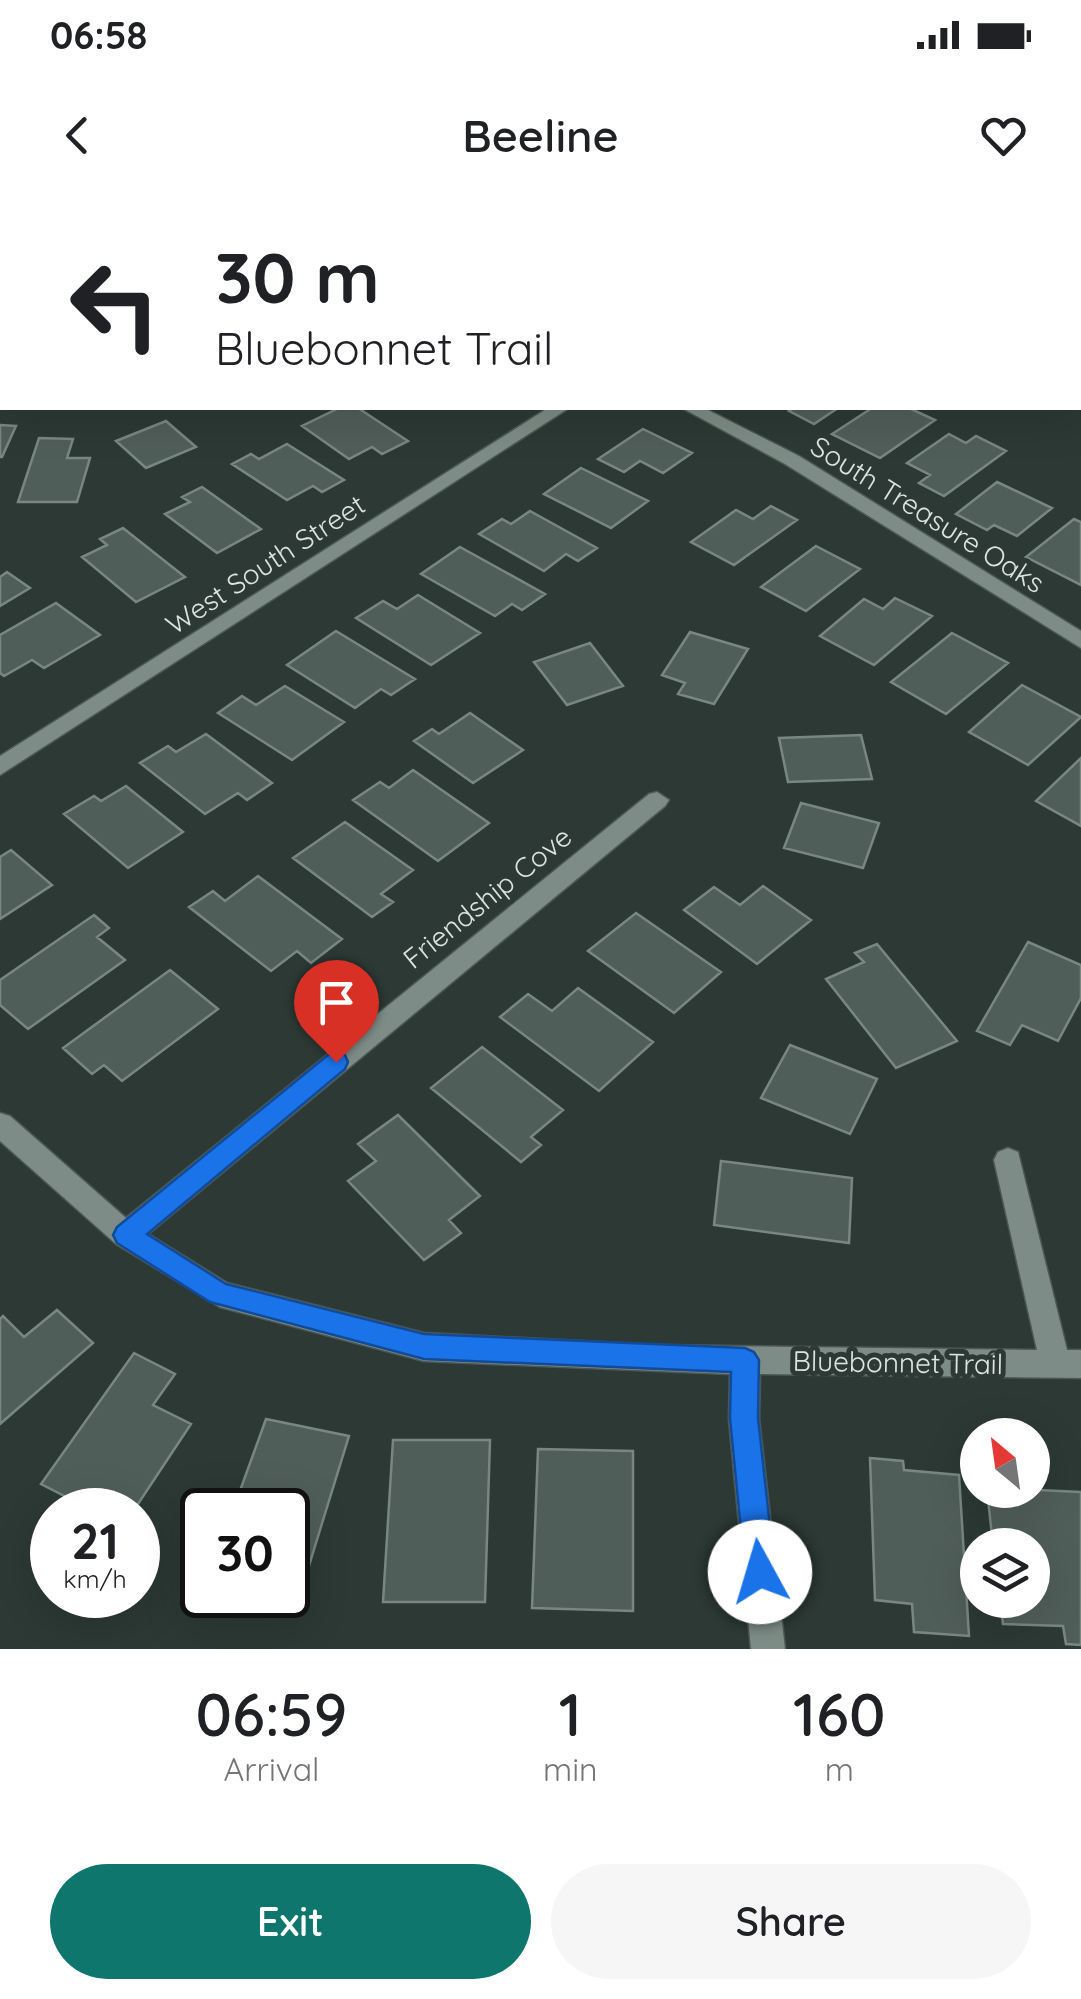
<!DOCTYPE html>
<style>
:root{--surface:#fff;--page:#f6f6f6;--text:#202124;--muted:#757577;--accent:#0f766e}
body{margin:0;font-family:Quicksand,sans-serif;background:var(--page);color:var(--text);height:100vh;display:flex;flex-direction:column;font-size:38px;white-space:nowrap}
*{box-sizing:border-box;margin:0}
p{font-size:32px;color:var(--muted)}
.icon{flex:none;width:55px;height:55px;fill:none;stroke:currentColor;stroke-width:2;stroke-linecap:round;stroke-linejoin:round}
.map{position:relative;height:1449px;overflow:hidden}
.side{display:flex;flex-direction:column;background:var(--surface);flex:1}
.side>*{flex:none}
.guide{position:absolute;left:0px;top:0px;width:1082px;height:210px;box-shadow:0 10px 40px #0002;background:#fff;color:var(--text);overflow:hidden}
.needle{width:65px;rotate:331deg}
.tools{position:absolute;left:960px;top:1218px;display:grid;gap:20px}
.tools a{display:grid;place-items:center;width:90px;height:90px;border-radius:50%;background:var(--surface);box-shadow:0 10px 40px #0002;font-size:50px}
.speed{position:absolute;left:30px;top:1288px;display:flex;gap:20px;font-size:50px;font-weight:700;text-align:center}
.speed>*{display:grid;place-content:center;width:130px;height:130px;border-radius:50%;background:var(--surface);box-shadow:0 10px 40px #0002;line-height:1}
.speed small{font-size:25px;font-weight:400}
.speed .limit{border:5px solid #111;border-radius:15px;background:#fff;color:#111}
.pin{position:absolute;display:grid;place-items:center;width:85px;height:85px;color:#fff;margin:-102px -42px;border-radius:50% 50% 50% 0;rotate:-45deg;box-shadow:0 0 10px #0007}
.pin .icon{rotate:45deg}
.me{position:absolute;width:110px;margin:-55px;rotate:354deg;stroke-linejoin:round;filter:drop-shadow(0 0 8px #0008)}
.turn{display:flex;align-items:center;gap:35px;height:210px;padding:0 50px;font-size:45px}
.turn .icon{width:130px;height:130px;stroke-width:2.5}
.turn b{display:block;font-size:70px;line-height:85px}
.eta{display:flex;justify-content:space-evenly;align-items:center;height:170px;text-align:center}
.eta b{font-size:60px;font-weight:600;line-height:70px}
.button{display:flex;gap:20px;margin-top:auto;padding:20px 50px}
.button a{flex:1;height:115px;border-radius:60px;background:var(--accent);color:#fff;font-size:40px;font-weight:600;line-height:115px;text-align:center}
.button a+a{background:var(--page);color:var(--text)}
.status{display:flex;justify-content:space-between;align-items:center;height:70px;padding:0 50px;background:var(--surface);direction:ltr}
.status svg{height:28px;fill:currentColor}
header{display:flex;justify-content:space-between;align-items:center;height:130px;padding:0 50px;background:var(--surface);font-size:45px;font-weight:600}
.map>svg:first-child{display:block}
</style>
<div class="status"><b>06:58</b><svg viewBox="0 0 49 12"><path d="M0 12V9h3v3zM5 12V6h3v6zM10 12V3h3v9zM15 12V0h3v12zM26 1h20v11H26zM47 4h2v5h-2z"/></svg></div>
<header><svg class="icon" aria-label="back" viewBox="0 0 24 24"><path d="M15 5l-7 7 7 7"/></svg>Beeline<svg class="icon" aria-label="heart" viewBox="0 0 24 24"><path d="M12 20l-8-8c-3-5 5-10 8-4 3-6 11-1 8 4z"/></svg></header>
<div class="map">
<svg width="1081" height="1449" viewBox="0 0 1081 1449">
<rect width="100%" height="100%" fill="#2c3934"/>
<path fill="#505e59" stroke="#788781" stroke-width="2.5" d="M339,208H358L408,241L382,254L372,247L349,259L302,226Z
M794,208H838L814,224L789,211Z
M872,208H909L935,220L880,258L832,234Z
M166,221L196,247L146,268L116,241Z
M0,225L16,226L2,257H0Z
M643,229L692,253L663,273L640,261L624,272L598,259Z
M949,234L966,243L976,236L1006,251L944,296L919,283L930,275L907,263Z
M39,238L73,239L67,258H90L77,302H18Z
M287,244L344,280L322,292L313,286L287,300L232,264L251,254L259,259Z
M581,268L648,301L611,328L544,294Z
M997,282L1052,308L1017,336L994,325L987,330L956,314Z
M202,287L261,329L217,353L165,314L190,302L182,297Z
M771,306L797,320L734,365L691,342L736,310L753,319Z
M530,311L597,348L578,361L566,354L544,371L479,334L502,319L511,324Z
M1074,319L1081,322V385L1026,357Z
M123,328L185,377L136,402L82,357L107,345L100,339Z
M816,346L860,369L806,411L761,387Z
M460,347L545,394L522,410L512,404L495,416L421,374Z
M7,372L30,388L0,406V377Z
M418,395L480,433L431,465L356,418L383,401L397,409Z
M895,398L932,416L874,465L820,436L864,399L883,409Z
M56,403L100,435L44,468L32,460L4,476L0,473V435Z
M336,431L415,479L391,495L381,489L355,508L287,465Z
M690,432L748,449L714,504L678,494L685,483L662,475Z
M952,433L1008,463L946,514L891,482Z
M590,443L623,486L567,505L534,462Z
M1022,485L1081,517L1028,565L969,532Z
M285,486L344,522L292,560L218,513L242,496L256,505Z
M470,513L523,550L473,583L414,541L432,529L439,534Z
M206,534L272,583L247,600L238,593L205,614L140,563L168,546L176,552Z
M861,535L872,579L788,582L779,538Z
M1081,558V626L1036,601Z
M413,570L489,623L438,661L353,600L380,582L389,588Z
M126,586L183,632L128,668L64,614L94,596L101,601Z
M801,603L879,623L863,668L784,648Z
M345,622L413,670L381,694L393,702L372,717L293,658Z
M11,650L52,685L0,719V657Z
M258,676L342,739L311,763L297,751L271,771L189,707L213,691L225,701Z
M763,686L811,720L757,764L684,710L714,687L740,705Z
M636,713L721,772L674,813L588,751Z
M94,715L109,728L97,737L125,760L28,829L0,805V780Z
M1028,742L1081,765V798L1058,841L1022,825L1010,845L977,831Z
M877,744L957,841L896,868L826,779L864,762L855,753Z
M170,770L218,809L122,881L104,865L92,874L63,848Z
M578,788L653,842L599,891L500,817L528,794L552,811Z
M790,845L877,879L850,934L761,898Z
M482,847L563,910L531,937L541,945L521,962L431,888Z
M398,915L480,996L449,1020L461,1033L424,1060L348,981L376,961L358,944Z
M721,961L852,978L849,1043L714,1025Z
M57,1110L93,1143L0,1224V1119L3,1116L24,1137Z
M134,1153L175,1174L153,1205L191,1224L134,1310H92L41,1284Z
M266,1219L349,1236L299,1398L284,1395H288V1310H233Z
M393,1240H490L485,1402H383Z
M538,1249L633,1251V1411L532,1408Z
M870,1258L903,1261L904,1270L959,1275L969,1436L914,1432L912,1404L875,1400Z
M1032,1259L1038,1290L1081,1292V1445L1066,1444L1063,1426L1003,1424L1000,1400H1032V1345H993L987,1290H1032Z"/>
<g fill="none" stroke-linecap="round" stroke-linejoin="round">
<defs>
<path id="street" d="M1080,102H1081V112H1080Z
M0,147H2V158H0Z
M548,208H569L0,575V556Z
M682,208H704L799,256L1081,431V448L785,264Z
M657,592L669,600L665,606L148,1034L227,1083L424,1133L656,1145L1037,1150L994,960L998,952L1008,948L1018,952L1067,1150H1081V1178L760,1174L759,1219L785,1449H751L729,1219L730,1174L424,1161L220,1107L116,1044L0,941V913L10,916L126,1018L649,594Z"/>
</defs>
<use href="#street" stroke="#4c5753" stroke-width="3"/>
<use href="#street" fill="#7d8c86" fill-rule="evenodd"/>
</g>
<path fill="#1a73e8" stroke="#114b97" stroke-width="2.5" d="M336,852L345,855L348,862L345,869L147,1034L226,1084L424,1134L745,1148L754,1152L759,1160L758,1218L775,1372L770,1383L760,1387L749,1383L745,1372L730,1218L731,1172L424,1159L210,1102L117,1043L113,1035L117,1027L328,855Z"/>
<g text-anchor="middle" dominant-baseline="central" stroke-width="10" stroke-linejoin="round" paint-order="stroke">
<g font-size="28" fill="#dce4e1" stroke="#2c3934">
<text transform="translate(928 314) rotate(32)">South Treasure Oaks</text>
<text transform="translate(265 364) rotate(-33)">West South Street</text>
<text transform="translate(487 697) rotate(-39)">Friendship Cove</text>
<text transform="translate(898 1162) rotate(1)">Bluebonnet Trail</text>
</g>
</g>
</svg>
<div class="tools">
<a><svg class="needle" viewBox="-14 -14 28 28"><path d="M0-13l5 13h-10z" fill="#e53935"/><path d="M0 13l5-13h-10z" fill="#757577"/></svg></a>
<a><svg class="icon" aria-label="layers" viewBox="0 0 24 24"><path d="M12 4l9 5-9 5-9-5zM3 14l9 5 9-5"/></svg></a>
</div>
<div class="speed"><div>21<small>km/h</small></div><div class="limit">30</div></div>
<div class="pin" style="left:336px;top:862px;background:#d93025"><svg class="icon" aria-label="arrive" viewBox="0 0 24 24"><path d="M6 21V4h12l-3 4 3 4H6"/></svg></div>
<svg class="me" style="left:760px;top:1372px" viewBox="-20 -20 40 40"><circle r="19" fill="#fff"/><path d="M0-13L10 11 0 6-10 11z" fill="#1a73e8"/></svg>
<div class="guide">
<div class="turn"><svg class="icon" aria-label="left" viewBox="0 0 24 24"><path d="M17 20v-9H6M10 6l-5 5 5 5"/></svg><div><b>30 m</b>Bluebonnet Trail</div></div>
</div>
</div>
<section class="side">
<div class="eta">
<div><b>06:59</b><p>Arrival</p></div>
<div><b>1</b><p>min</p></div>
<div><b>160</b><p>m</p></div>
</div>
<div class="button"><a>Exit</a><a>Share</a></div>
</section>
